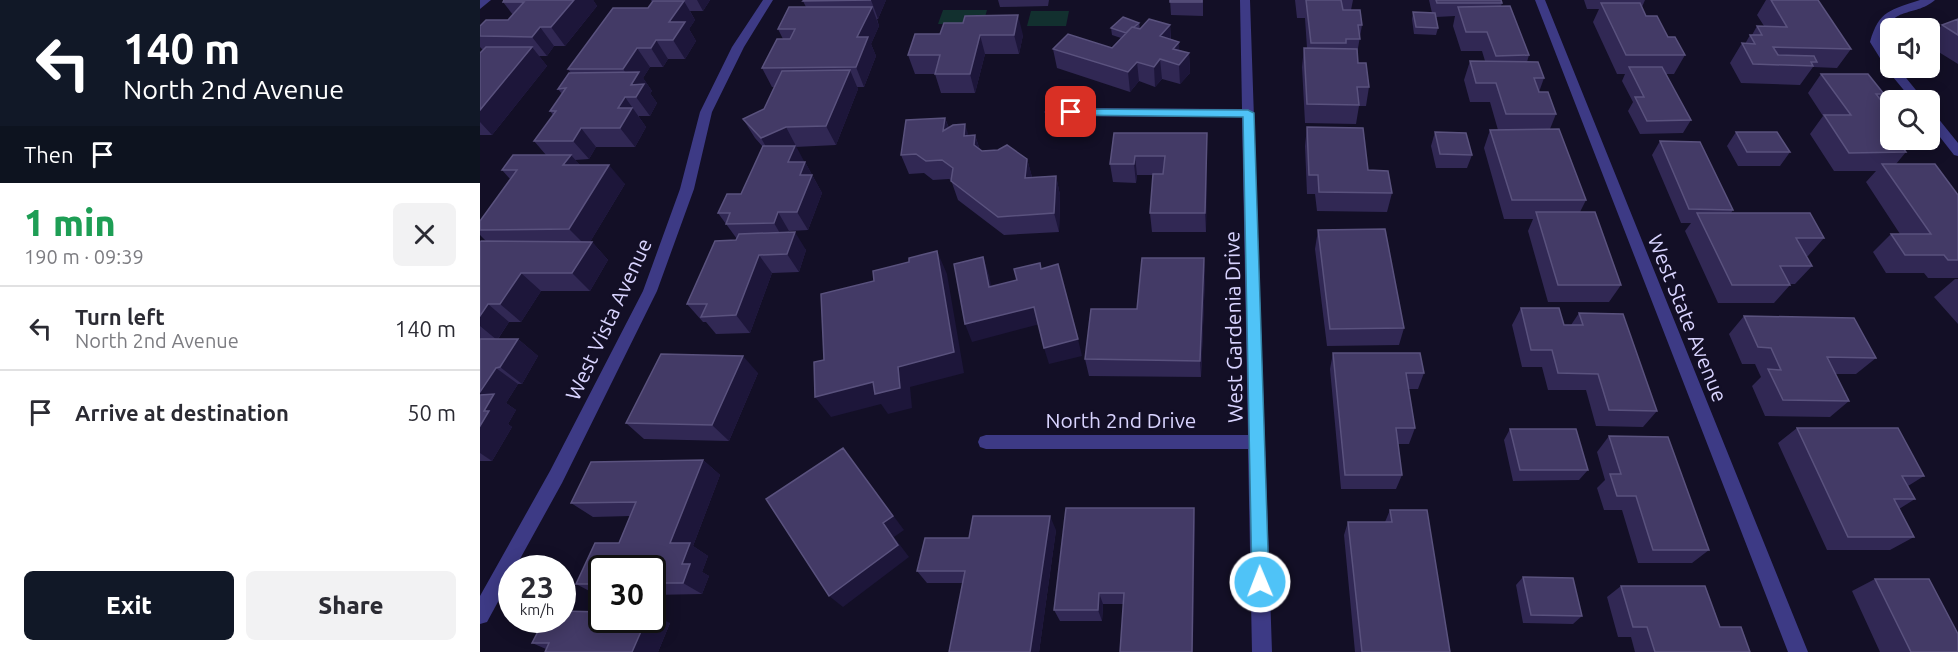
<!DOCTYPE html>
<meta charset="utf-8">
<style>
:root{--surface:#fff;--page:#f2f2f3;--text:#2b2b33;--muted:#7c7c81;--line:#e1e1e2;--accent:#111827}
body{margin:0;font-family:Ubuntu,sans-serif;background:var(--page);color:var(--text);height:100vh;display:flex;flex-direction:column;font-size:22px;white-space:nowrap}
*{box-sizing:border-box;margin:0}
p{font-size:20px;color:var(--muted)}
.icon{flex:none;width:33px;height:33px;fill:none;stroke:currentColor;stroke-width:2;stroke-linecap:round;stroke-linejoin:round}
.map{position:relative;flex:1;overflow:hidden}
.drawer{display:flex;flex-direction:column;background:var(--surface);width:480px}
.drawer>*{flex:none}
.banner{background:#111827;color:#fff;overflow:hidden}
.fabs{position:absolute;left:1400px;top:18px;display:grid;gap:12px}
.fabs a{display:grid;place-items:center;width:60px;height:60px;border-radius:9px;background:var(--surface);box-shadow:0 3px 15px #0003;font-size:30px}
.speed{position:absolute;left:18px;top:555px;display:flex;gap:12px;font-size:30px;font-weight:700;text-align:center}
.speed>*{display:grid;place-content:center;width:78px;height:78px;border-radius:50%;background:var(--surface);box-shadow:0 3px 15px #0003;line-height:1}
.speed small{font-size:15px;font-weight:400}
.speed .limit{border:3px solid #111;border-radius:9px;background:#fff;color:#111}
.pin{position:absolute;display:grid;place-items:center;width:51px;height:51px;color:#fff;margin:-26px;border-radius:12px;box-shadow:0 3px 9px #0006}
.me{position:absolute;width:66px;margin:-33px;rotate:359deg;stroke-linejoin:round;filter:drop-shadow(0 0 4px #0008)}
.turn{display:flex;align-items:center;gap:21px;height:126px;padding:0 24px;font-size:27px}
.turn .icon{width:78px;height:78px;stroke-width:2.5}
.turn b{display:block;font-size:42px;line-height:51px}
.then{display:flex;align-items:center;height:57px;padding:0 24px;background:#0003;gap:12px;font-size:22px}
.round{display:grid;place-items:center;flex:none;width:63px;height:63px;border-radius:9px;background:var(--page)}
.headline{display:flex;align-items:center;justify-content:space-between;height:102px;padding:0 24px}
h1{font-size:36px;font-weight:800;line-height:45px;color:#1e9e55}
.button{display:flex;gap:12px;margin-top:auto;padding:12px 24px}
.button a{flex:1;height:69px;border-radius:9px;background:var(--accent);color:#fff;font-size:24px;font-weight:800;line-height:69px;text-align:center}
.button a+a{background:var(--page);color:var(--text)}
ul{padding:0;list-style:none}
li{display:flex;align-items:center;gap:18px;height:84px;padding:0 24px;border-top:2px solid var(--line)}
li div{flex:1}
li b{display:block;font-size:22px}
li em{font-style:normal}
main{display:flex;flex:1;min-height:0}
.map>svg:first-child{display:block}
</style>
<main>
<section class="drawer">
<div class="banner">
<div class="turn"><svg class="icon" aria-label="left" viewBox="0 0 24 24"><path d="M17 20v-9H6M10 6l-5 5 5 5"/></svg><div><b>140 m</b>North 2nd Avenue</div></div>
<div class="then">Then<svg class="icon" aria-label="arrive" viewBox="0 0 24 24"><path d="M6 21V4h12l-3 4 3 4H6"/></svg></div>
</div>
<div class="headline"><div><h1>1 min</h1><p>190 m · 09:39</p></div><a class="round"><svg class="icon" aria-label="close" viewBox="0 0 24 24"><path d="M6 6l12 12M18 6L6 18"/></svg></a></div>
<ul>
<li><svg class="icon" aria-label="left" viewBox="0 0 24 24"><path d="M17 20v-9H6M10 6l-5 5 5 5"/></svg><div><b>Turn left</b><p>North 2nd Avenue</p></div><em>140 m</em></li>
<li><svg class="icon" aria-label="arrive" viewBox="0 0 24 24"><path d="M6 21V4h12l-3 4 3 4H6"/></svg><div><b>Arrive at destination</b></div><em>50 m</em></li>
</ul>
<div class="button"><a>Exit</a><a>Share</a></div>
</section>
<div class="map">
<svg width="1478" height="652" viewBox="0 0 1478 652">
<rect width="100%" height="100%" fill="#130f26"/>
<path fill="#12302f" d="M463,10H507L503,24H458Z
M551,11H589L586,26H547Z"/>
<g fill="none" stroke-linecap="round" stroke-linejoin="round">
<path fill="#3d3a85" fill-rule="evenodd" d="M0,0H11L0,9Z
M283,0H293L264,47L232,112L214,189L177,291L82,483L35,568H32V576L7,622L0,624V596L70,471L163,291L200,189L220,112L252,47Z
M760,0H770L792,652H772L768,449H506L500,447L498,442L500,437L506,435H768L762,117L570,116L564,112L570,108L762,109Z
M1055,0H1065L1328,652H1308Z
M1440,0H1455C1432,19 1412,3 1402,42L1410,55V68H1418L1444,100H1432L1408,71L1390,42C1399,10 1411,10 1440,0Z
M1449,111L1453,112L1478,143V156L1474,155L1449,123Z"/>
</g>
<path fill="#312854" d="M24,0H113L117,6L85,46H74L67,56H59L67,66L12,135H0V53L3,50L0,47V26L28,20L33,15L23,2Z
M171,0H230L223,11H210L215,20L209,29L216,41L205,59H188L183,67H170L163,78L172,91L170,93L177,103L170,116H159V117L166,127L155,147H116L109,159L95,160L100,165L145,184L110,242H112L128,260L110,291H61L41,322H29L18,339H38L58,356L42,384H38L26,403L36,410L28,424L32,427L12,461H0V242L6,241L0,235V221L30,179L22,170L66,155L54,141L73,115L70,111L82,94L78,89L91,73L88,69L168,8L172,2Z
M324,0H406L398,19H397L399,26L391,44L396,56L384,87H377L378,89L356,145L315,147L324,162H325L342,193L328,230L309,231V232L326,250L319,272L292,273L270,333L236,334L226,322H223L207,304L257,239L238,213L261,194L283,147L275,138L263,119L284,109L294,87H292L282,68L303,39L298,29L326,7L323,1Z
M518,0H569L568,6L520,7Z
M690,0H723V16L691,15Z
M815,0H873L871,10L882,25L877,54L878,63L889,87L886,106H879L876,124L825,123L822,67L824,48H827L825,18H817Z
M949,0H1021L1022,3L1021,6L1049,55L1047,62L1064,78L1059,92L1076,114L1070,129L1106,200L1100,212L1141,285L1129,302H1068L1048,231L1053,219H1024L1004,148L1010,130H1018L1010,102H990L984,80L990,61H1005L1002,51H981L973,26L975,16L956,17L958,28L956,35L934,34L932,19L933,12L952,13Z
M1104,0H1165L1162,7L1166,16L1188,37L1205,55L1194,74H1186L1211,120L1203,133L1160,134L1148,111L1153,102L1142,81L1145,74H1137L1113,22L1119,9H1107Z
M1286,0H1338L1371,49L1357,68L1333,67L1320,85L1261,83L1250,63L1262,43L1265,44L1270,35H1272L1277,26H1284L1277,15Z
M1478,19V64L1449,46V41L1462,25Z
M659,23L660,29L690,25L691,39L699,42V50L709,53L710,73L700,84L682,79L675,87L659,81L650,92L577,68L573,49L632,48L641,38L632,35L631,28Z
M435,34L543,35L539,54H505L495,93H461L455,74H435L428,55Z
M1341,74L1404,94L1400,99L1410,112V140L1426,152L1416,164L1478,195V278H1448L1444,273H1406L1393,252L1411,234H1420L1386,182L1396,171H1354L1330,134L1343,116L1328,93Z
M465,118L469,128L489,136L495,135L500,150L502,151L547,159L552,177L576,176L580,195L579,232L524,235L478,200L471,180L469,179L453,180L444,173L429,174L421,155Z
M827,127L888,170L912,193L907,212L837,211L835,194H827L825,146Z
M955,132L992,155L987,168H956L951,146Z
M1256,132L1310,152L1300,166H1258L1247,146Z
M727,133L726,232H672L670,213L673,175H657L656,183L633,182L630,164Z
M1180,141L1253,210L1251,213L1344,238L1328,256H1326L1332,266L1315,284H1309L1310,285L1294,303H1238L1205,231L1211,223H1201L1172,155Z
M838,230L924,328L919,345L847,346L835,249Z
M724,258L725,276L721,377L609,376L605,359L657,309Z
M1475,279H1478V324L1454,297Z
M1041,308L1084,325H1091L1099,313L1177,411L1163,427L1116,426L1106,390H1068L1062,367H1042L1032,325Z
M1264,316L1396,358L1376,374H1355L1369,401L1350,417L1285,416L1272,386L1281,377L1275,364H1262L1249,334Z
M853,353L944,373L938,389H929L935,428L929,444H918L922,475L916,489H861L850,369Z
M278,373L249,441L164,439L146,423Z
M1317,428L1444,476L1428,486L1435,499L1419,509L1434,537L1410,550H1347L1298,443Z
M1030,429L1108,470L1099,480L1033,481L1024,440Z
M1129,436L1229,550L1212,563H1158L1142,510H1124L1117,488L1125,480L1117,452Z
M223,460L240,475L213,546L228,556L222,572L229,576L222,594L172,595V568H122V596H119L96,584L139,543L150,516L113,517L91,503Z
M910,510L970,652H875L864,535L868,522H905Z
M715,522L643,604H623L622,621H580L574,610Z
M576,530L559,652H469L483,583H447L437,571L489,538Z
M1043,577L1102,616L1093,624L1043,623L1036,585Z
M1395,579L1478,652H1400L1372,591Z
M1141,586L1240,627L1270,652H1155L1151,637H1138L1127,597Z
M190,623L178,652H65L66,649L52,643Z"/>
<path fill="#1d163a" d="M94,0H113L117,6L85,46L71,27Z
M217,0H230L223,11Z
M391,0H406L398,19Z
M204,1L215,20L209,29L216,41L205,59L193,40L189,22Z
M392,7L399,26L391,44L396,56L384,87L376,67L377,37Z
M538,15L543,35L539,54L534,35Z
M690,25L691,44L680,36Z
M60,27L74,46L67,56L52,37Z
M500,35L505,54L495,93L490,74Z
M176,40L188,59L183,67L171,48Z
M699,42L700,61L693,49Z
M52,47L67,66L12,135L0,122V110Z
M157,48L170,67L163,78L172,91L170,93L177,103L170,116L156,97L151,85L152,82L143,69Z
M709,53L710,73L700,84L699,65Z
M680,59L682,79L675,87L674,67Z
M657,62L659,81L650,92L648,72Z
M370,70L378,89L356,145L346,126Z
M145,97L166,127L155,147L140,128L138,108Z
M465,118L472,137L463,131Z
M485,124L491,143L484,136Z
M306,127L325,163V162L342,193L328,230L317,212L292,157L281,138Z
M101,128L116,147L109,159L93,141Z
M727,133V152L726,232L725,213Z
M495,135L501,154L494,145Z
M91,155L107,173L83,165Z
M655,156L657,175L656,183L654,164Z
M547,159L552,177L545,178Z
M129,165L145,184L107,247L89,229Z
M576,176L580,195L579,232L574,213Z
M298,212L309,231L305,242L294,223Z
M315,232L326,250L319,272L307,254Z
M112,242L128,260L110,291L92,273Z
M457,251L467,274L484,373L430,387L432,408L408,414L401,404L351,417L335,397L418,367Z
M279,255L292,273L270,333L256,315Z
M503,257L509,275L515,305L509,287Z
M724,258L725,276L721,377L720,361Z
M41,273L61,291L41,322L20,304Z
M8,304L29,322L17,340L0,326V316Z
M554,307L560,324L492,342L485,324Z
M38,339L58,356L42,384L20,367Z
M598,339L602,356L569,364L564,348Z
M263,356L278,373L249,441L232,425Z
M16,368L38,384L26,403L36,410L28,424L32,427L12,461L0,453V426L4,411L0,396V392Z
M363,448L424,530L414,537L429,557L363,607L349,596L403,523Z
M223,460L240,475L213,546L228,556L222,572L229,576L222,594L203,583L190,543Z
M714,508L715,522L713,652H712Z
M570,516L576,530L559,652H550Z
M619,593L623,604L622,621L618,610Z
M172,614L190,623L178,652H152L166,620H172Z"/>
<path fill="#433a66" stroke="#5a527e" stroke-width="1.5" d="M24,0H94L71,27H60L52,37L0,36V26L6,20H28L44,2H23Z
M324,0H391L323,1Z
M690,0H722V2H690Z
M826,0H861L863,10H880L882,25H878L880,39H866V43H831Z
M956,0H1021L1022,3H957Z
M1291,0H1338L1371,49L1293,47L1298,55L1334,56L1337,62H1331L1333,66L1273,64L1262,43L1275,44L1270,35H1282L1277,26L1307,27Z
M173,1H204L189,22H205L193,40H176L171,48H157L143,69H88L133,8H168Z
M1121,3H1160L1166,16H1177L1188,37H1195L1205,55H1146Z
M1030,6L1049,55L1016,56L1007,32H986L978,7Z
M309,7H392L377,37H388L376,67L282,68L297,39H310L315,29H298Z
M933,12L955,13L958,28L936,27Z
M538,15L534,35H500L490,74H455L460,55H428L435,34H460L464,23H483L485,16Z
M643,17L659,23L654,27H652L646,33L631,28Z
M669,19L690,25L680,36L699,42L693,49L709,53L699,65L680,59L674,67L657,62L648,72L573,49L588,34L632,48L652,27L660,29Z
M1478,19V35L1462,25Z
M6,47H52L0,110V53Z
M824,48L877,49L878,63H886L889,87H877L879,105L827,104Z
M990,61L1058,62L1064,78H1054L1059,92H1068L1076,114H1026L1016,83H996Z
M1149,67H1182L1211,120L1167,121L1155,97H1164Z
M370,70L346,126L306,127L281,138L263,119L284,109L302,71Z
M159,72L151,85L164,84L156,97H145L138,108H152L140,128H101L93,141H54L76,111H70L86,88L78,89L89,73Z
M1341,74H1388L1404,94H1396L1410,112V127H1407L1410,130V140H1417L1426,152L1369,153L1344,115H1371Z
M465,118L463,131L473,125L485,124L484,136L495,135L494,145L502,151L518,150L527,145L547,159L545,178L576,176L574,213L518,217L471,181L473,168L462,160L446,161L436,154L421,155L426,120Z
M827,127L883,128L888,170L908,171L912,193L839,192L838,175H829Z
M1079,129L1106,200H1032L1010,130Z
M955,132L986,133L992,155L960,154Z
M1256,132H1297L1310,152H1267Z
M634,133H727L725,213H670L673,174H683L685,156H655L654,164H630Z
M1180,141L1220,142L1253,210L1209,209Z
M283,146H315L308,162H325L320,175H332L317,212H298L294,223L246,224L250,213H238L247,194H261Z
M33,155H91L83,165H129L89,229L0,230V221L37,170H22Z
M1402,164H1455L1478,195V260H1468L1464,255H1425L1411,234H1451Z
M1056,212H1115L1141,285H1078Z
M1217,213H1330L1344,238H1316L1332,266H1300L1310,285H1252Z
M905,229L924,328L850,329L838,230Z
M315,232L307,254L279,255L256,315L221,317L227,304H207L235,241L256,240L259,234Z
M1,241L112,242L92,273H41L20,304H8L0,316V242Z
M457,251L474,352L418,367L420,388L395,394L393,382L335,397L334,362L344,360L341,294L394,281L393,271L429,262V258Z
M503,257L509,287L537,280L534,269L560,263L561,269L578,264L598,339L564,348L554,307L485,324L474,264Z
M662,258H724L720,361L605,359L611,309H657Z
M1041,308H1079L1084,325H1103L1099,313L1143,314L1177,411L1129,410L1118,374L1078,373L1072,350H1051Z
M1264,316L1374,318L1396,358L1347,357L1369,401L1303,400L1288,369L1301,370L1291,348L1278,347Z
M0,339H38L20,367L16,368L0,392Z
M853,353H940L944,373H926L935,428H916L922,475H865Z
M181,354L263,356L232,425L146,423Z
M14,394L4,411H9L0,426V395Z
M1317,428H1418L1444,476H1422L1435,499H1414L1434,537H1368Z
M1030,429H1096L1108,470H1040Z
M1129,436L1188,437L1229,550H1173L1156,496H1137L1130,474H1141Z
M363,448L413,516L403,523L418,545L349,596L286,499Z
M223,460L190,543H210L202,564H210L203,583H172V568H122V584H96L115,543H139L156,502L91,503L111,462Z
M586,508H714L712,652H640L644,593H619L618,610H574Z
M910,510H947L970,652H882L868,522H912Z
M493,516H570L550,652H469L485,571H437L445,538H489Z
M1043,577L1093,578L1102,616L1051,615Z
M1395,579H1449L1478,634V652H1431Z
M1141,586H1225L1240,627H1261L1270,652H1175L1167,627H1153Z
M82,611L122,612V620H166L152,652H65L69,643H52L64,620H82Z"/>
<path fill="#4fc3f7" stroke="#337fa1" stroke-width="1.5" d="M591,109L768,110L774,113L789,582L786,588L780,591L774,588L772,582L763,117L587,115L586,112Z"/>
<g text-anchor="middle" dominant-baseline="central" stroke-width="4.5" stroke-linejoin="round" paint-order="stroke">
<g font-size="21" fill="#d9d4ff" stroke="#130f26">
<text transform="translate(1208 318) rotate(68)">West State Avenue</text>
<text transform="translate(128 319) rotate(-65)">West Vista Avenue</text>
<text transform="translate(753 327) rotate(-91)">West Gardenia Drive</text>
<text x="641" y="420">North 2nd Drive</text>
</g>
</g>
</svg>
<div class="fabs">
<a><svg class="icon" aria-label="sound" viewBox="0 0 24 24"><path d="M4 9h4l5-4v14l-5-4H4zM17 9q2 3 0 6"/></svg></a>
<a><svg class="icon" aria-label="search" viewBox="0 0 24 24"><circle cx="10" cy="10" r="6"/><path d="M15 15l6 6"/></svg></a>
</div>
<div class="speed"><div>23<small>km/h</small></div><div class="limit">30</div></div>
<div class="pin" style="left:591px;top:112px;background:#d93025"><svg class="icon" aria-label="arrive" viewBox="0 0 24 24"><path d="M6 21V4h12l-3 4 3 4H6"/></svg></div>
<svg class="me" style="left:780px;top:582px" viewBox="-20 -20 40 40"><circle r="17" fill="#4fc3f7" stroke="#fff" stroke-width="3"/><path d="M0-11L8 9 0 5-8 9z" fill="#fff"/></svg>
</div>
</main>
